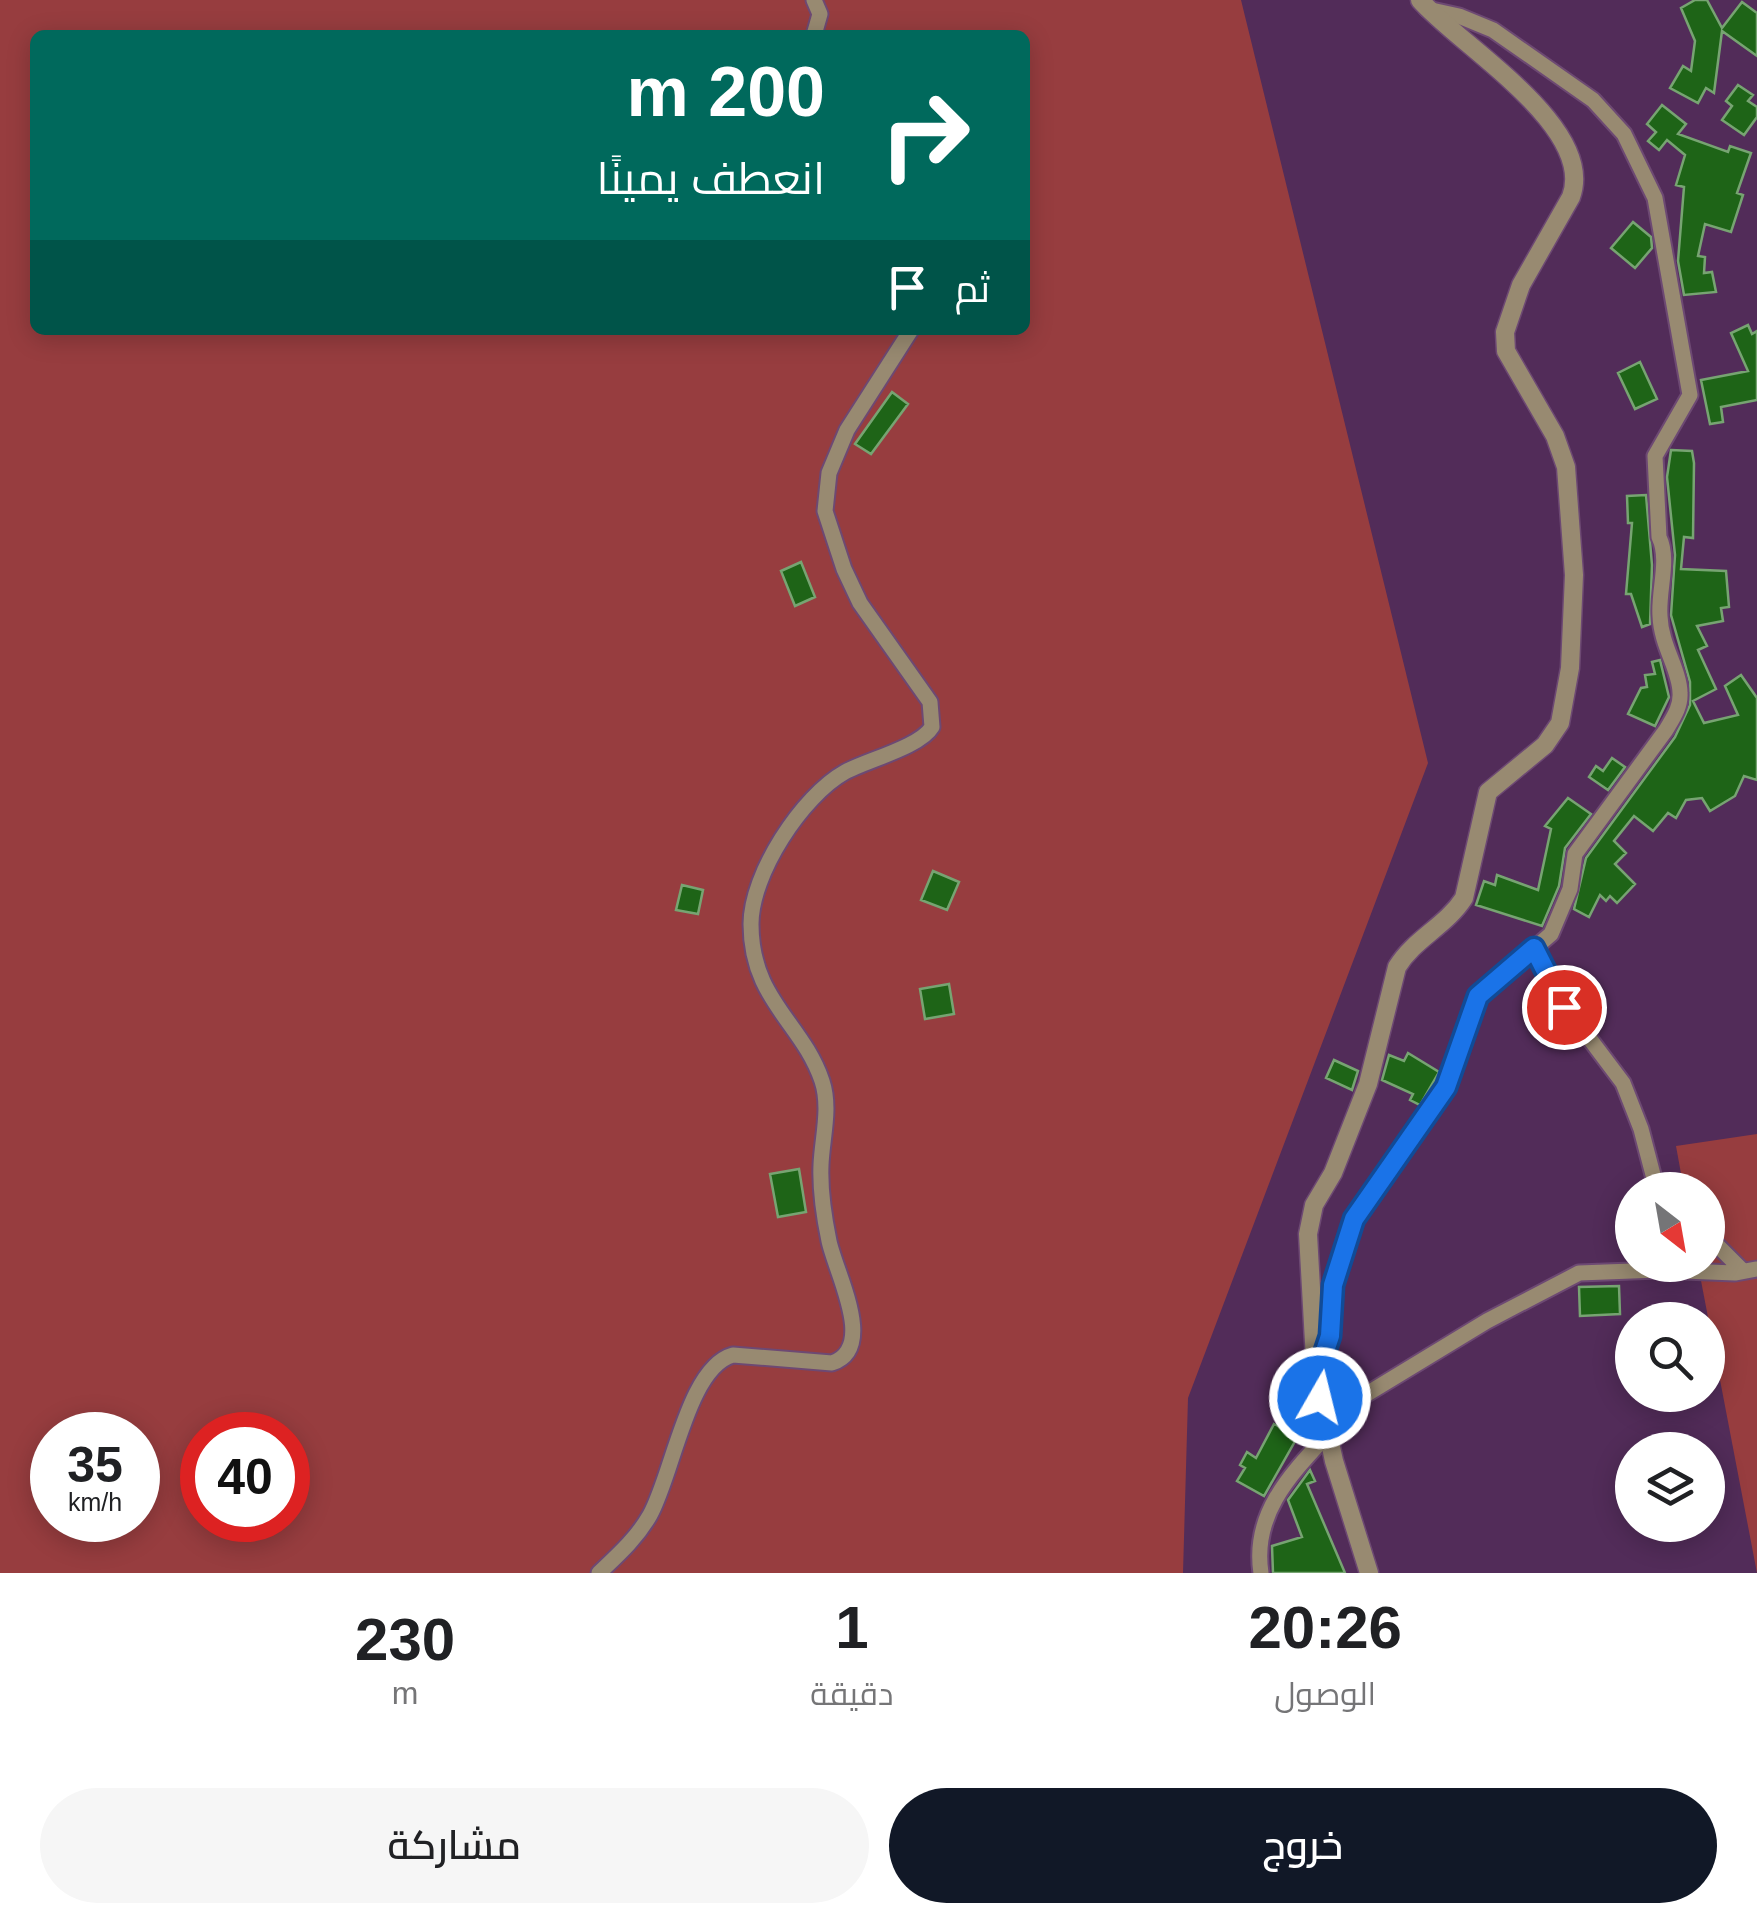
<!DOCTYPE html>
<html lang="ar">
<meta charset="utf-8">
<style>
:root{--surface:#fff;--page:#f6f6f6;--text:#202124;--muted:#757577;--accent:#111827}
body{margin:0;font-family:Helvetica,Cairo,sans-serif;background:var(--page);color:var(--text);direction:rtl;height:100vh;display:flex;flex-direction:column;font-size:38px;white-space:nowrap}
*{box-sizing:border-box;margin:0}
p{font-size:32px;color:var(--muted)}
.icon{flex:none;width:55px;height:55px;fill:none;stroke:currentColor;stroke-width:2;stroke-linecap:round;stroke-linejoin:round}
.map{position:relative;height:1573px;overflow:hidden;direction:ltr}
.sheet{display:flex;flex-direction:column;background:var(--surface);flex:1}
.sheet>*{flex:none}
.banner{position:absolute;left:30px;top:30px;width:1000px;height:305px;border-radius:15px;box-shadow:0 5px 25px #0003;direction:rtl;background:#00695c;color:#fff;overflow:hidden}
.needle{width:65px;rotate:149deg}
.tools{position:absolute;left:1615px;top:1172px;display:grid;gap:20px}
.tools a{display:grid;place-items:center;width:110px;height:110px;border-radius:50%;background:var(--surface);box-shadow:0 5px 25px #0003;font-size:50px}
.speed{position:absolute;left:30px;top:1412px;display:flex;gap:20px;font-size:50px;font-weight:700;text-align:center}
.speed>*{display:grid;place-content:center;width:130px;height:130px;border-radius:50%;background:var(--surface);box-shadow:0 5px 25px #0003;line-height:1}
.speed small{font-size:25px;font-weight:400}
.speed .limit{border:15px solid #d22;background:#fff;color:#111}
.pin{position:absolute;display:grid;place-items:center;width:85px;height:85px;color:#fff;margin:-42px;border:5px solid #fff;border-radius:50%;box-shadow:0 2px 10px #0007}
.me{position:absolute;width:110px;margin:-55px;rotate:8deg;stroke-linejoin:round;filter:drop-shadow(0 0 8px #0008)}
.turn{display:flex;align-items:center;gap:35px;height:210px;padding:0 40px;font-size:45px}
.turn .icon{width:130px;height:130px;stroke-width:2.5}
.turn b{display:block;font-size:70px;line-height:85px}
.then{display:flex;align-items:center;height:95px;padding:0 40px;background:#0003;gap:20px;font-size:38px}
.eta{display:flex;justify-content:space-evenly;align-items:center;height:170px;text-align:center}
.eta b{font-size:60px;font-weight:600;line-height:70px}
.action{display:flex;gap:20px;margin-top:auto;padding:20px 40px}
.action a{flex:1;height:115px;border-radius:60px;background:var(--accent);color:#fff;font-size:40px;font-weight:600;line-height:115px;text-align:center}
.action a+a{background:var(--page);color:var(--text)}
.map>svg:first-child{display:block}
</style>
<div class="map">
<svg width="1757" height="1573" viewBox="0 0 1757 1573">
<rect width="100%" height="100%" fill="#522c59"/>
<path fill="#973d3f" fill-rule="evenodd" d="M0,0H1241L1428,763L1188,1398L1183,1573H0ZM35,35H1025V330H35ZM52,1435H138V1520H52ZM202,1435H288V1520H202Z
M1757,1134V1573L1698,1265H1708V1190H1684L1676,1146Z"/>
<path fill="#1e6417" stroke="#77a472" stroke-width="2.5" d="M1695,0H1707L1722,28L1742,2L1757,13V56L1722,31L1714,93L1706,88L1698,103L1670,88L1683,66L1691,71L1695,41L1681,8Z
M1738,85L1753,95L1748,101L1757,107V117L1744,135L1722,120L1732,106L1726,101Z
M1662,105L1686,124L1678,134L1728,152L1730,146L1751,153L1737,193L1743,195L1731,232L1705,224L1698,256L1705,257L1704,273L1712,272L1716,292L1684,295L1678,261L1684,187L1676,185L1685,155L1667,140L1659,150L1648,141L1656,132L1647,124Z
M1633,222L1651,237L1652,248L1635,268L1611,248Z
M1748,325L1752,334L1757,331V400L1721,407L1723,422L1710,424L1701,380L1748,371L1731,333Z
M1640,362L1657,399L1635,409L1618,373Z
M892,392L908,404L871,454L855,444Z
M1671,450L1692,451L1694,463L1693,538L1684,537L1681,569L1726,571L1729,607L1721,608L1723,621L1697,626L1707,646L1698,650L1716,689L1693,701L1704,723L1738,715L1725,686L1741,675L1757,698V780L1744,776L1735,796L1710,811L1702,798L1686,800L1676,818L1668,813L1653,831L1634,816L1614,841L1626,853L1615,864L1635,884L1617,903L1610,896L1606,901L1600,895L1589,917L1574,909L1586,858L1675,737L1690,705V682L1671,615L1675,555L1667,477Z
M1646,495L1652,565L1650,624L1642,627L1631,594H1626L1632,523H1628L1627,496Z
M801,562L815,597L795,606L781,571Z
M1660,660L1669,697L1655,726L1628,714L1641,688L1647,687L1645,675L1655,674L1652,662Z
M1612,758L1625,767L1608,790L1589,777L1596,766L1603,771Z
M1568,798L1591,814L1565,848L1559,886L1542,926L1476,905L1484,881L1495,885L1497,875L1538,890L1551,829L1545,826Z
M933,871L959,882L947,910L921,900Z
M682,885L703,890L698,914L676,910Z
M949,984L954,1014L925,1019L920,989Z
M1408,1053L1439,1072L1420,1105L1410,1100L1413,1094L1382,1080L1389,1055L1404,1061Z
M1334,1060L1358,1071L1352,1090L1326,1078Z
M799,1169L806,1212L778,1217L770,1174Z
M1619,1286L1620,1314L1580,1316L1579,1287Z
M1274,1424L1298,1436L1264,1496L1237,1481L1245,1468L1240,1465L1247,1452L1256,1458Z
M1310,1470L1315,1481L1307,1484L1345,1573H1273L1272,1546L1302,1537L1288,1500Z"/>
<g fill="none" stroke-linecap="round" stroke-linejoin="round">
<defs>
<path id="minor" d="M814,35L820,14L814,0
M1534,948L1553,990L1623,1083L1641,1129L1657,1190
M1708,1236L1743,1271
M1316,1378L1330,1336L1333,1285L1354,1219L1446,1087L1478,997L1551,934L1570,889L1575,854L1666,730C1673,718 1681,707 1680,693C1680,670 1661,646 1660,616C1658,590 1670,560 1659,537L1655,456L1690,395L1655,198L1624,134L1593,100L1493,30L1459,16L1427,9
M1324,1420L1487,1321L1579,1273L1658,1270L1735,1273L1757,1269
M599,1573C618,1555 637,1538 650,1515C673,1474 688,1367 733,1355L832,1363C877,1348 836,1274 829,1241C824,1217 820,1188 821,1165C822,1138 831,1108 822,1081C802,1022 751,1000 751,924C751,874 802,796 845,772C867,760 920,747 932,727L930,702L860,603L844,569L825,511L829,473L847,430L911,330
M1261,1573C1252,1514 1290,1475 1328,1434"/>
<path id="tertiary" d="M1369,1573L1334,1461L1316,1378L1308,1234L1314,1205L1333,1173L1368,1084L1397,967C1414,939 1446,926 1464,898L1488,792L1545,745L1560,723L1570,668L1574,575L1566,467L1555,436L1506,351L1505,332L1521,285L1571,197C1597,127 1459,45 1420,0"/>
</defs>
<use href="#minor" stroke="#6d4973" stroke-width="19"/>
<use href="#tertiary" stroke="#6d4973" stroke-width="21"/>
<use href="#minor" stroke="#988a71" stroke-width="15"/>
<use href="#tertiary" stroke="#988a71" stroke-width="18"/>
</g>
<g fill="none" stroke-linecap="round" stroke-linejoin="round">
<defs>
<path id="route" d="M1320,1398L1316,1378L1330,1336L1333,1285L1354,1219L1446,1087L1478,996L1534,948L1564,1007"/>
</defs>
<use href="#route" stroke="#114b97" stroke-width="25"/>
<use href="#route" stroke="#1a73e8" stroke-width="18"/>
</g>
</svg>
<div class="tools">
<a><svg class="needle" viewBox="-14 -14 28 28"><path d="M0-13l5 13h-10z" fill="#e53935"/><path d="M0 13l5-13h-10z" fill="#757577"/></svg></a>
<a><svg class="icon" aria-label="search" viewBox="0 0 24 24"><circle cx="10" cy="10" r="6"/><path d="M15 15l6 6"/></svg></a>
<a><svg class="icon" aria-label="layers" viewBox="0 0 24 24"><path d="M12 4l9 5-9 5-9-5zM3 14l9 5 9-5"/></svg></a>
</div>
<div class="speed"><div>35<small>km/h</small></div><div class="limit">40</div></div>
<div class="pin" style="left:1564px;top:1007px;background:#d93025"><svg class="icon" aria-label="arrive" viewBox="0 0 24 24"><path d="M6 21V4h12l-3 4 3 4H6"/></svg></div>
<svg class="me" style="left:1320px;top:1398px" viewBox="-20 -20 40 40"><circle r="17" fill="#1a73e8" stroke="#fff" stroke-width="3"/><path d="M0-11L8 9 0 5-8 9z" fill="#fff"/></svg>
<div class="banner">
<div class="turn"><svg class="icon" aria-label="right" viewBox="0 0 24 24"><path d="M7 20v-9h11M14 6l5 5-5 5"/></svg><div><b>200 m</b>انعطف يمينًا</div></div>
<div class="then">ثم<svg class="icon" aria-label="arrive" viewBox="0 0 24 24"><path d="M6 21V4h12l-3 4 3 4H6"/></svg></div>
</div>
</div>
<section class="sheet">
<div class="eta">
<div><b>20:26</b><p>الوصول</p></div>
<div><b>1</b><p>دقيقة</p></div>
<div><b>230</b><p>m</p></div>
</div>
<div class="action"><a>خروج</a><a>مشاركة</a></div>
</section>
